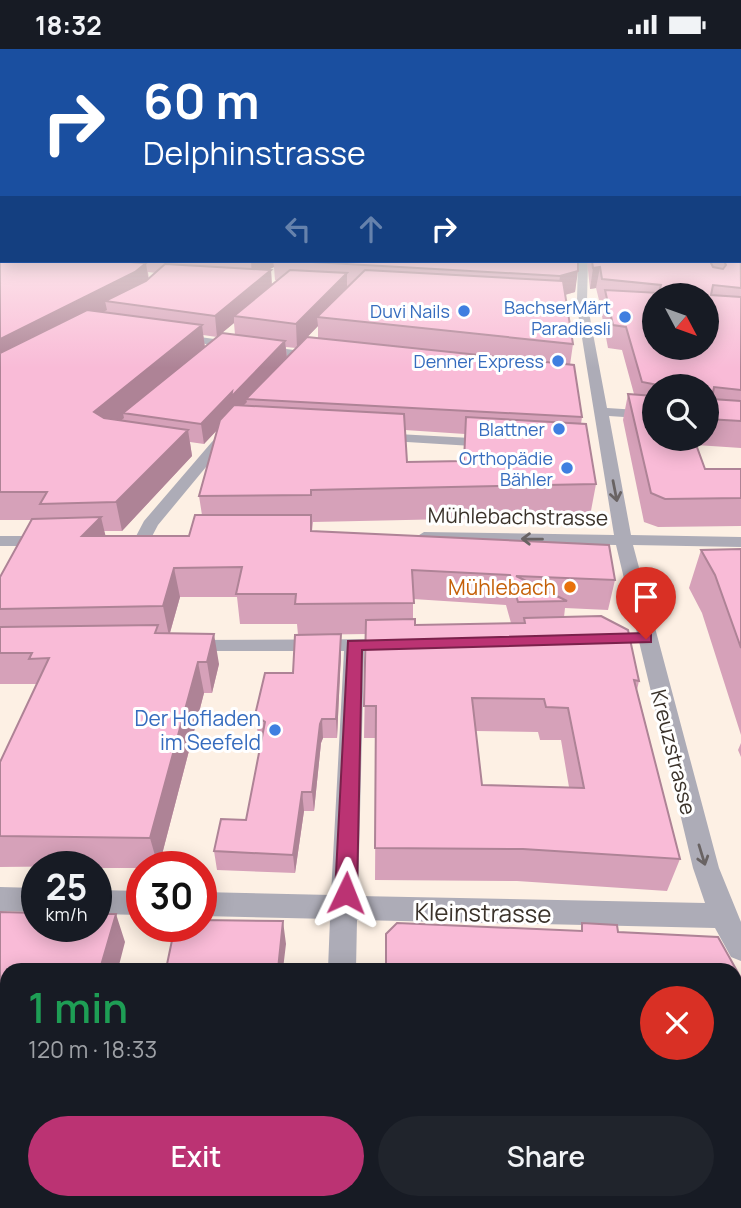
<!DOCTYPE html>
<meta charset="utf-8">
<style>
:root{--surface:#171b24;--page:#20242c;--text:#f1f3f6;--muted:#9ea1a6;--accent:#bb3373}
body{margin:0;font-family:Manrope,sans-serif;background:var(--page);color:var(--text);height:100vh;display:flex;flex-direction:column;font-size:26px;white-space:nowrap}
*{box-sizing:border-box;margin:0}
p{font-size:23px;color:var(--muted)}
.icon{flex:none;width:38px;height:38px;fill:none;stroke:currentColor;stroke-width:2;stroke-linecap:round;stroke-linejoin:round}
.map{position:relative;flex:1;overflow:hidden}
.panel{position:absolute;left:0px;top:914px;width:742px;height:247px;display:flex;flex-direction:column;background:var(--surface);border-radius:21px 21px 0 0;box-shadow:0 4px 18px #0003}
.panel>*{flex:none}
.guide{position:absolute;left:0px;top:0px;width:742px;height:214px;box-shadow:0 4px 18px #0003;background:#1a4fa0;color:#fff;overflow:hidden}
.needle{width:46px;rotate:131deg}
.controls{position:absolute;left:642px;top:234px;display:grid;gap:14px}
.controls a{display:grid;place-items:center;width:77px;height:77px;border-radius:50%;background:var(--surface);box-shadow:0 4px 18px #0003;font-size:35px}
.speed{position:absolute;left:21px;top:802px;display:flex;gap:14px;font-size:35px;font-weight:700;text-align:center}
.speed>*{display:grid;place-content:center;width:91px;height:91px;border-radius:50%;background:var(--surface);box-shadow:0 4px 18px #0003;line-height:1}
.speed small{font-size:18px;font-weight:400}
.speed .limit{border:10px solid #d22;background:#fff;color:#111}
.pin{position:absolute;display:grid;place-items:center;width:60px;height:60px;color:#fff;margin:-72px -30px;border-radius:50% 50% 50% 0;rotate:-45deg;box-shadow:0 0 7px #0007}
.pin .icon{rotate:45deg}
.me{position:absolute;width:77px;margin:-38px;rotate:2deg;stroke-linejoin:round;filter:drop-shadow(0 0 5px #0008)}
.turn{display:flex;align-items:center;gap:24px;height:147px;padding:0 28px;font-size:32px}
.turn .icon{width:91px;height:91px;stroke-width:2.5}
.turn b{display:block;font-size:49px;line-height:60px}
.lanes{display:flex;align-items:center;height:66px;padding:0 28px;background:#0003;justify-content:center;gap:35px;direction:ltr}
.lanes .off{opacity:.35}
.round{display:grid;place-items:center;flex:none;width:74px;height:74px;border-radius:37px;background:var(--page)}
.head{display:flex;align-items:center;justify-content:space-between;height:119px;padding:0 28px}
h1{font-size:42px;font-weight:600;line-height:52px;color:#1e9e55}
.button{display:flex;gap:14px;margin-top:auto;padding:14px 28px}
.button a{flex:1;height:80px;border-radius:42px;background:var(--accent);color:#fff;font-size:28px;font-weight:600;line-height:80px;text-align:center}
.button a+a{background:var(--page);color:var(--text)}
.status{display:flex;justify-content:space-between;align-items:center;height:49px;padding:0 35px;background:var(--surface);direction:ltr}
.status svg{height:19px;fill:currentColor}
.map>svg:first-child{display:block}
</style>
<div class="status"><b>18:32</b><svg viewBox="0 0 49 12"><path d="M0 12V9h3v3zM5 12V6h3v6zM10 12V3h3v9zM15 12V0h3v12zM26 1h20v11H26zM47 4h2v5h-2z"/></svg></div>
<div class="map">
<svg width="741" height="1159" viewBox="0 0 741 1159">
<rect width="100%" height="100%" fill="#fdf0e4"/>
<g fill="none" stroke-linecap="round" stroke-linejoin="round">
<path fill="#adacb7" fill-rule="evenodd" d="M578,212H588L587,252L654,257V263L588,258L607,359L654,362V370L609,367L631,486L741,488V498L633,496L719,819L741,873V912L731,908L715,879L357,871L356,920H328L330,870L201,867V843L331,846L344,602H183L180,597L190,591L398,590L401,595L398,600L364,602L358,847L705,854L693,819L616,496L424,493L416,488L424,483L614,486L577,258L565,254L577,251Z
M178,285L301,302L307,306L301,310L174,290L172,288Z
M228,379L235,383L158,476L148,495H136L134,491L144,472L223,380Z
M379,384L489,390L496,394L489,398L374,391L372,388Z
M0,487H44L52,492L44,497H0Z
M0,838L37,839V863L0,862Z
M96,841L142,842V866L96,865Z
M319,1153H353V1159H319Z"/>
<path stroke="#9f958b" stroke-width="2" d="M548,255L654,261"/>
</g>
<path fill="#d6a1b9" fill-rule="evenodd" d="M0,156H2V212H578L575,243L565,246L573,295L570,316L582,368L581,375L596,435L590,467L313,473L312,482L615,531L608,561L565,559L564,568L639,632L637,641L680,810L667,842L517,832L375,831L376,689H364L366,585L298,586L297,575H240L237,548H180L170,584L219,615L212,644H204L159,817H142V819H96V817L0,818V713L37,635H0V528L31,471H0ZM274,218L275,231H277L272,236L271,221H268ZM148,223L156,224L149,230ZM234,274L235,286L222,284ZM318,277V289L307,288ZM203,286L217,288L205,298ZM286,298L296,299L287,309ZM218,380L199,447L202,466L189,487H105L104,482H122L192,407L190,393L204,395ZM405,381L465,385L463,412L407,413ZM413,550L506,556L511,574L415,576L413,570ZM476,682L538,683L540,691H561L569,738L482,736Z
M741,156V399L696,396L705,420H741V477L658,478L644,473L623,371L628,345H634L622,301L608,299L601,262L603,251H599L596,239L590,240L587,212H740ZM654,338H707V390H654Z
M741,500V686L702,564L689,539L701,501Z
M341,604L337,689H323L321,694L314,762H304L295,824L217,821L214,802L246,771L262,688L258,685L255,666L293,624Z
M741,694V708L738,701Z
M0,863L125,893L7,920V1035L0,1034Z"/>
<path fill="#ae8396" d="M251,212H273L274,218L252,229Z
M146,214L149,234L105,252L107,261L0,317V290Z
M600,218L596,239L590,240L593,219Z
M271,221L272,241L234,267V274L217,288L215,267Z
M578,222L575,243L557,248L560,227Z
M347,224V246L317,268L318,277L297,299L296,275Z
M202,276L205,299L123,364L124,369L100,389L94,363Z
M285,292L287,310L246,350L247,353L233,367V364L204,395L201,375Z
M188,381L192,407L122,482L116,453Z
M101,468L108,497L82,487Z
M174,519L180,548L169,587L163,557Z
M214,585L219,615L212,644L207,613Z
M341,585V604L337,689L336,670Z
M198,613L204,644L159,817H158L150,789Z
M322,670L323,689L321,694L314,762L312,743L320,675Z
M302,743L304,762L295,824L293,806Z
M116,865L125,893L118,920H100Z
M283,872L286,895L283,920H278Z
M741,1065V1086L735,1088V1066Z
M48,1153H62L65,1158L63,1159H41Z
M298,1153H302V1159H298Z"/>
<path fill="#f9bbd7" stroke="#ae8396" stroke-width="2" fill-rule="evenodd" d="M0,156H2V195H0Z
M740,156L741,239L713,236L711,246L741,248V341L714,338L712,350L741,352V372L707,370V338H662L663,337L642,333L626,278L613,276L605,241L659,244L661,236L602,230L600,218L593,219L592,212H710L713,218L723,220L726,216L724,212H740ZM654,247H707V299H654Z
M0,205H2V212H114L146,214L135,223L0,290Z
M294,212H578V222L560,227Z
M165,215L271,221L215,267L105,252L146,232Z
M290,221L347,224L296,275L234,267Z
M365,221L563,232L573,295L317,268Z
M87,261L202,276L94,363L104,369L188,381L116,453L40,455L47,443H0V304Z
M222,284L285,292L231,348L232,343L201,375L123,364Z
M307,288L574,316L582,368L246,350Z
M628,345L654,347V390H694L705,420H741V449L665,450L651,444Z
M234,356L404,365L407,413L464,412L466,368L586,375L596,435L311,441V446L199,447L220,371Z
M195,466H311V482L609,496L615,531L516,527L567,552L518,553L510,526L412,521L414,554L295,555L296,545H236L242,518L174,519L163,557L0,560V528L32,470L101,468L82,487H189Z
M741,500V599L715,526L701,501Z
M601,567L628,581L639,632L634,631L680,810L523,800L375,799L376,657H364L366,571L415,570V576L525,574L524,569ZM472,649L544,650L546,658L568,659L584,739L482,736Z
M158,576L155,584L214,585L207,613H198L150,789L0,787V713L49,609L29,610L32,604H0V578Z
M341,585L336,670H322L320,675L312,743H302L293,806L214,802L221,770L246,771L265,673L255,666L265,624H293L295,586Z
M0,863L37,864V877H96V865H116L100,920H7V1010H0Z
M201,871L283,872L278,920H166L175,877H201Z
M397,874L582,882V874L617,876L618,883L718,888L741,929V1065L735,1066V920H386V885Z
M7,1115V1153H48L41,1159H0V1120Z
M132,1153H298V1159H131Z"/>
<defs><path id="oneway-shaft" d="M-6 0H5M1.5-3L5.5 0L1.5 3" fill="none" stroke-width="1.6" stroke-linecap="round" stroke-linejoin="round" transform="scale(1.75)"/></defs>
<g stroke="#696363">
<use href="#oneway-shaft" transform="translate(615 442) rotate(79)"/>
<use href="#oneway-shaft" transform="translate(532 490) rotate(-179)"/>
<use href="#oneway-shaft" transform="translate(702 806) rotate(73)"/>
</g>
<linearGradient id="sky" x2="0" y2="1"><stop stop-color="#7abeec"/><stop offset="0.49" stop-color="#fef8f3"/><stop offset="1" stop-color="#fef8f3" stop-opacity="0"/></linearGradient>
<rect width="741" height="319" fill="url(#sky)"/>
<path fill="#bb3373" stroke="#7a214b" stroke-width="2" d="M646,584L651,586V593L362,601L357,844L354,851L346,854L338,851L335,844L348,592Z"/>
<g fill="#3f7fe0" stroke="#fff" stroke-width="2.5">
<circle cx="464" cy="262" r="7"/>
<circle cx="625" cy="268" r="7"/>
<circle cx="558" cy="312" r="7"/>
<circle cx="559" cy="380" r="7"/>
<circle cx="567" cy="419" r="7"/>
<circle cx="275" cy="681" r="7"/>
</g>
<circle fill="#e8710a" stroke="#fff" stroke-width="2.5" cx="570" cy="538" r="7"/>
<g text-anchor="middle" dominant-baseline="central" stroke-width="6" stroke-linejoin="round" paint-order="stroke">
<g font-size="18" fill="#366cbe" stroke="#fff" text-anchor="end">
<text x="611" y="258">BachserMärt<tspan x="611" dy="21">Paradiesli</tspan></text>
<text x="450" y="262">Duvi Nails</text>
<text x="544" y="312">Denner Express</text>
<text x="545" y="380">Blattner</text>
<text x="553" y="409">Orthopädie<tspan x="553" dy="21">Bähler</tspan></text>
</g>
<g font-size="21" fill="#3b332b" stroke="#fff">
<text transform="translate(518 467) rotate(1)">Mühlebachstrasse</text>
<text transform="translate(674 703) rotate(76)">Kreuzstrasse</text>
</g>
<g font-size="21" fill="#c56008" stroke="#fff" text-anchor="end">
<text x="556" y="538">Mühlebach</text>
</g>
<g font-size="21" fill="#366cbe" stroke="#fff" text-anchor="end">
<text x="261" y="669">Der Hofladen<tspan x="261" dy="24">im Seefeld</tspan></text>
</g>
<g font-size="24" fill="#3b332b" stroke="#fff">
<text transform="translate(483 863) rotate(1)">Kleinstrasse</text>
</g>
</g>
</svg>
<div class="controls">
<a><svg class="needle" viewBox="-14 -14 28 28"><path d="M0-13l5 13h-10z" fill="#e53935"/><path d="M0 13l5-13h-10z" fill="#9ea1a6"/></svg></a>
<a><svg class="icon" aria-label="search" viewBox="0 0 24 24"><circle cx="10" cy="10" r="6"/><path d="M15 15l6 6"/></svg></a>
</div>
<div class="speed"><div>25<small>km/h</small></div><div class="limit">30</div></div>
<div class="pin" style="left:646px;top:590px;background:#d93025"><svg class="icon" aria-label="arrive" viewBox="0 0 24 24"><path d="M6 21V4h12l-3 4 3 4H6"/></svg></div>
<svg class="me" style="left:346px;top:844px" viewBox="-20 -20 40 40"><path d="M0-17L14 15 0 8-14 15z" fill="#bb3373" stroke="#fff" stroke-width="4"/></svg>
<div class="guide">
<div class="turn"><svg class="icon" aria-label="right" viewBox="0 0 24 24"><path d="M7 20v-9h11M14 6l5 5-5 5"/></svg><div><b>60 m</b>Delphinstrasse</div></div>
<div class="lanes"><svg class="icon off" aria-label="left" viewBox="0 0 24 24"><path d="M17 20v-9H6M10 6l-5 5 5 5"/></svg><svg class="icon off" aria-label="ahead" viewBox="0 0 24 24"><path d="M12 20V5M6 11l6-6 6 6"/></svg><svg class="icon" aria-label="right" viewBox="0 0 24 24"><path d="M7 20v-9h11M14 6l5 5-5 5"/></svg></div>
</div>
<section class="panel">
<div class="head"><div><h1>1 min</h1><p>120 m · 18:33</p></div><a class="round" style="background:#d93025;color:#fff"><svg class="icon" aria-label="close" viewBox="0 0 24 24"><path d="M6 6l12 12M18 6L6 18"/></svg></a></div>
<div class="button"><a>Exit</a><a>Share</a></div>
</section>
</div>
